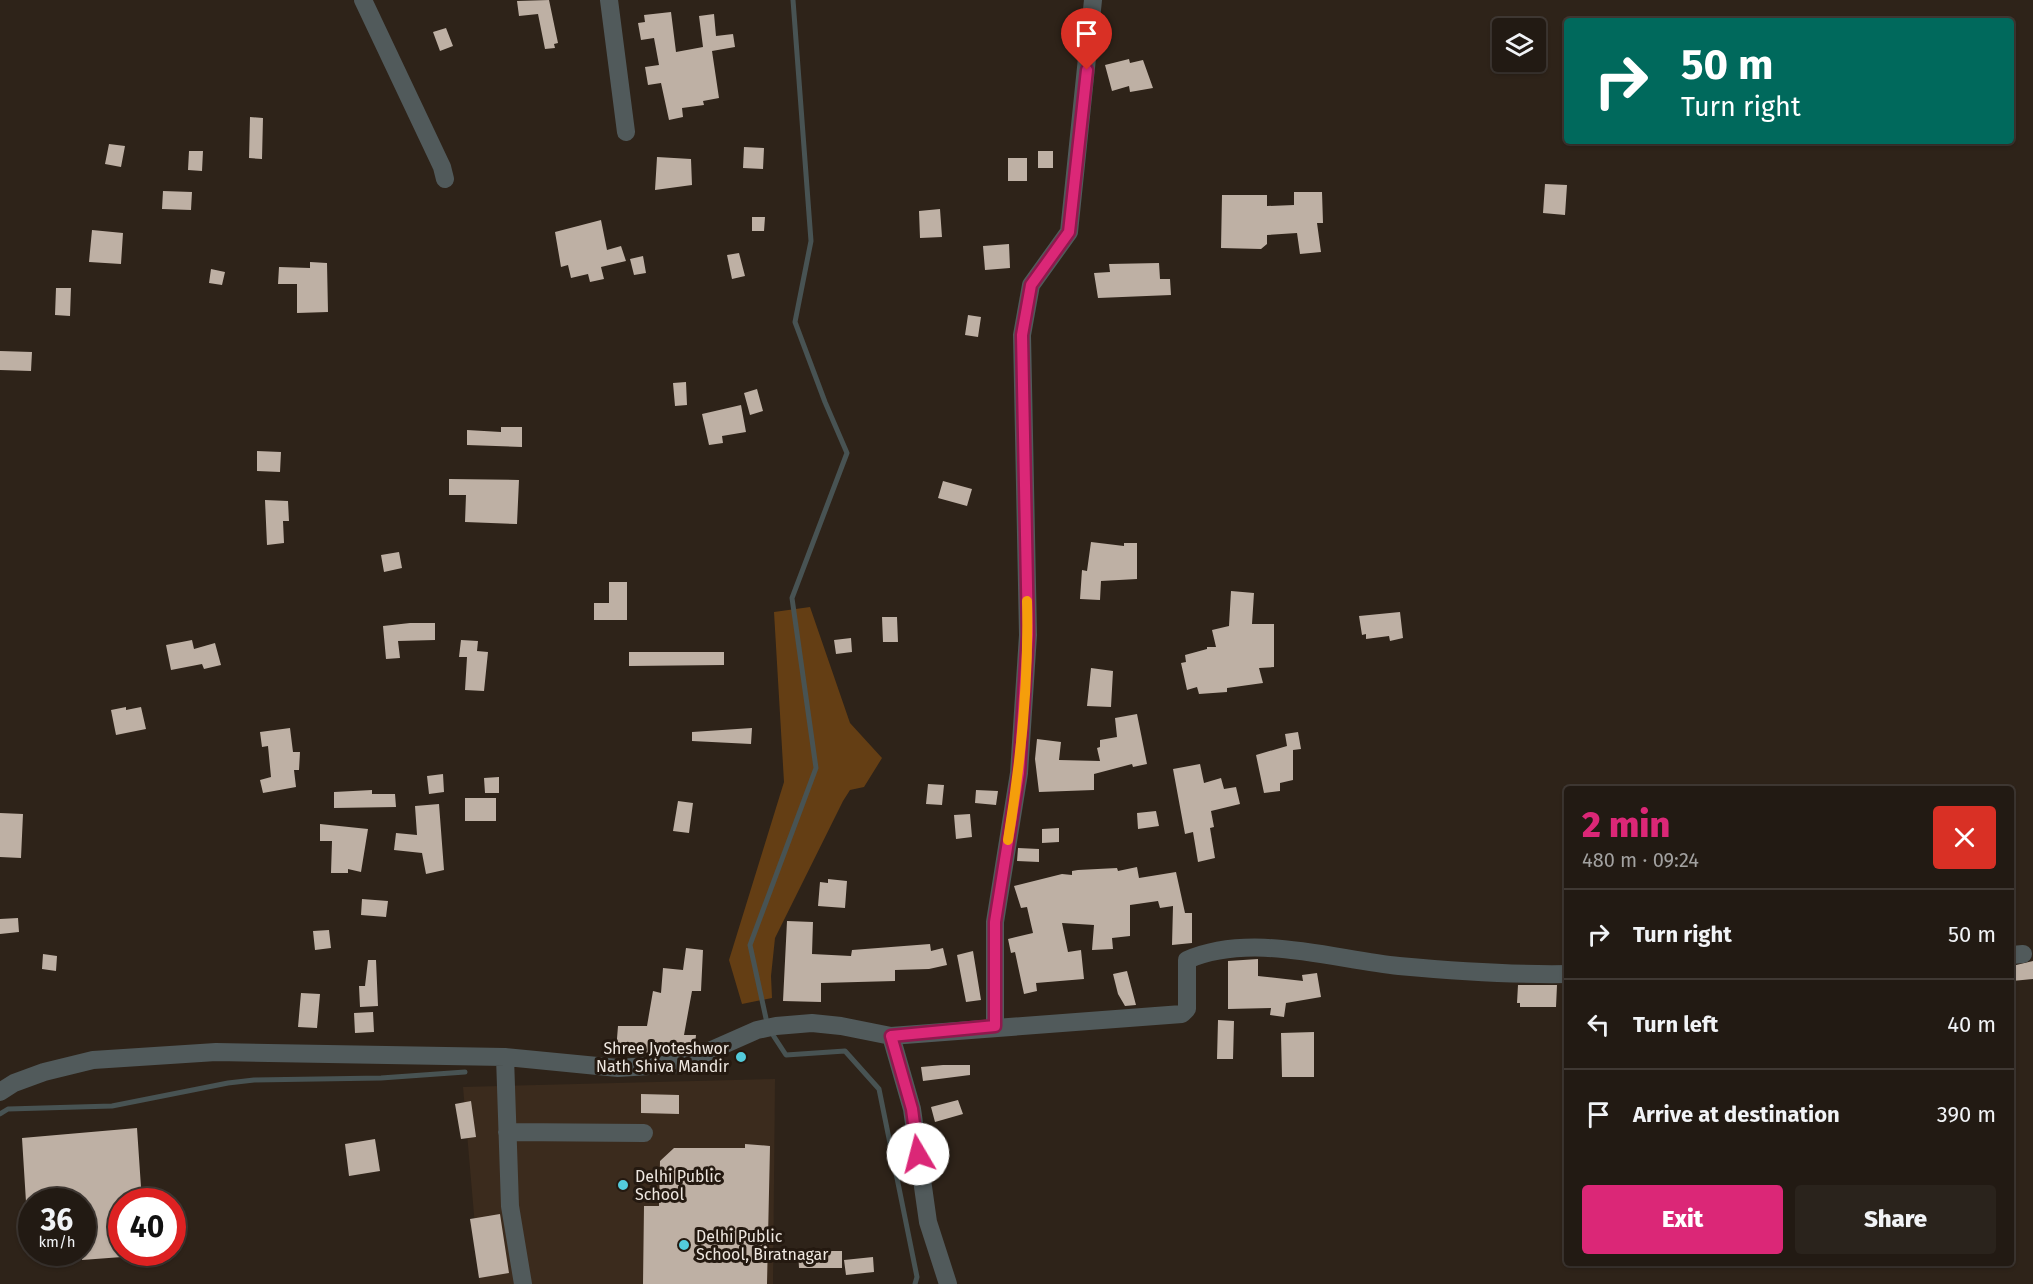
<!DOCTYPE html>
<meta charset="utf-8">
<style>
:root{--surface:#221a13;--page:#2a231c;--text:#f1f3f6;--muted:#a2a1a0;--line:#3f3833;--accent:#db2777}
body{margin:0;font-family:"Fira Sans",sans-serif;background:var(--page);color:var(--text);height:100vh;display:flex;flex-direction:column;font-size:22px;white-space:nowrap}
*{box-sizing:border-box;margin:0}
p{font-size:20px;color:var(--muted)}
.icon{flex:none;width:33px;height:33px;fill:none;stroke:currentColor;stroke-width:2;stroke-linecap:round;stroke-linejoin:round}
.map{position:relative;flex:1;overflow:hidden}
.drawer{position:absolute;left:1564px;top:786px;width:450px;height:480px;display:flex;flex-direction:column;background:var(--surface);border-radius:6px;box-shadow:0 2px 4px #0004,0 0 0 2px var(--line)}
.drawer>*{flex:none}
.guide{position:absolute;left:1564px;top:18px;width:450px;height:126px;border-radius:6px;box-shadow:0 2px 4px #0004,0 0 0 2px var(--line);background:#00695c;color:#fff;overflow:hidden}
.buttons{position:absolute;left:1492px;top:18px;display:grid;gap:12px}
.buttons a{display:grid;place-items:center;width:54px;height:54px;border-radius:6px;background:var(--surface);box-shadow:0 2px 4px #0004,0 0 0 2px var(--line);font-size:30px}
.speed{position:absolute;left:18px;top:1188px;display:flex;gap:12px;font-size:30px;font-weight:700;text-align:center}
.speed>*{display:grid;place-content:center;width:78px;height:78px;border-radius:50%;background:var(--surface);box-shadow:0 2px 4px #0004,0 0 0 2px var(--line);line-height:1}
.speed small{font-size:15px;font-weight:400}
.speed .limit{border:9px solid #d22;background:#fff;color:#111}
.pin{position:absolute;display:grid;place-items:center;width:51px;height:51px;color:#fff;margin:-62px -26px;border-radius:50% 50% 50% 0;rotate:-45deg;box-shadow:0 0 6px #0007}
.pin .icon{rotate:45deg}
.me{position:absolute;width:66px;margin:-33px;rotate:352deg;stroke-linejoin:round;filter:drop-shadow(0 0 4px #0008)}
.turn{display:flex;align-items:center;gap:21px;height:126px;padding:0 18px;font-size:27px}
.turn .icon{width:78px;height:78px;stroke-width:2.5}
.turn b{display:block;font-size:42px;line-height:51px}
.round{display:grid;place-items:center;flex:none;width:63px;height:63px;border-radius:6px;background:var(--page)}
.head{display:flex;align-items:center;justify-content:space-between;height:102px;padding:0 18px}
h1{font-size:36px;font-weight:800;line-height:45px;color:var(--accent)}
.button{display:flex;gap:12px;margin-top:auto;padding:12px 18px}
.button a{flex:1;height:69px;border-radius:6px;background:var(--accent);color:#fff;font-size:24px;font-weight:800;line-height:69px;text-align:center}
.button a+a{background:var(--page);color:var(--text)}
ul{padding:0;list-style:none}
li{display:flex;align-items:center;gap:18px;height:90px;padding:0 18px;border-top:2px solid var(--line)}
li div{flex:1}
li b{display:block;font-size:22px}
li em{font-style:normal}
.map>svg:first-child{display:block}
</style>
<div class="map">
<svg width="2033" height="1284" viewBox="0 0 2033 1284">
<rect width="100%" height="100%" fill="#2e2319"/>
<path fill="#3b2b1d" d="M775,1079L773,1284H480L463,1087Z"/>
<path fill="#643e14" d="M810,607L850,723L882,758L864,787L850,790L843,801L775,938L771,976L772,998L742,1004L729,960L784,782L774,612Z"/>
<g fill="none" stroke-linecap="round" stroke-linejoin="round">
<path stroke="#485353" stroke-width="5" d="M767,1023L750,945L816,768L792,598L847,453L825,402L795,322L811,241L793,0
M771,1032L786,1055L845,1051L879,1089L917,1277L915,1284
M0,1114L8,1109L112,1106L228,1083L254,1080L381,1078L465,1072"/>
</g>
<path fill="#beb0a4" d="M549,0L558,43L554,44L555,48L545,49L538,14L519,16L517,1Z
M671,12L676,52L703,47L699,16L714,14L716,36L733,34L735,47L712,51L719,98L703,101L704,105L682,108L683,117L669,120L661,83L648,85L645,67L659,65L654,38L641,40L638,23L645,22L644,15Z
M446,28L453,46L440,51L433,32Z
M1129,59L1130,63L1143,60L1153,88L1130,92L1129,86L1112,91L1105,65Z
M250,117L263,118L262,159L249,158Z
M109,144L125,146L121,167L105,164Z
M744,147L764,148L763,169L743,168Z
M189,151H203L202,171L188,170Z
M1038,151H1053V168H1038Z
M657,157L691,159L692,185L655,190Z
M1008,158H1027V181H1008Z
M1545,184L1567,185L1565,215L1543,213Z
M163,191L192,192L191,210L162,209Z
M1294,192H1322L1323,223H1317L1321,252L1300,254L1297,233L1267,235V244L1261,249L1221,248L1222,195H1267V206L1294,205Z
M940,209L942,237L920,238L919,211Z
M752,217H765L764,231H752Z
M601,220L607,250L621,246L626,261L601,267L604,279L590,282L588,274L571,278L568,265L561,267L555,232Z
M92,230L123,233L121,264L89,262Z
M1009,244L1010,268L985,270L983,246Z
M739,253L745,276L732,279L727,255Z
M643,256L646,273L634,275L630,259Z
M310,262L327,263L328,312L297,313V284H278L279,267L310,268Z
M1159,263L1160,279H1170L1171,295L1098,298L1094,273L1110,272L1109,264Z
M211,269L225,272L222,285L209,283Z
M56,288H71L70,316L55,315Z
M968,315L981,317L978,337L965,335Z
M0,351L32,352L31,371L0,370Z
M686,382L687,405L675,406L673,383Z
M757,389L763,411L750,415L744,393Z
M741,405L746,432L722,436L723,443L709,445L702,414Z
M501,427H522V447L467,445V430L501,432Z
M257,451L281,452L280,472L257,471Z
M449,479L519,480L517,524L465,522L466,495H449Z
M943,481L972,489L967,506L938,498Z
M265,500L288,501L289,521H283L284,543L267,545Z
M1091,542L1124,546V543H1137V579L1101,581L1100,600L1080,599L1082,570L1087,571Z
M399,552L402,568L384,572L381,555Z
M609,582H627V620H594V603H609Z
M1231,591L1254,593L1252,624H1274V667L1259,668L1263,683L1227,688V692L1199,694L1197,687L1187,690L1181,663L1186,662L1185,655L1207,649V647H1216L1212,630L1229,626Z
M1400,612L1403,638L1390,641L1389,636L1366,639V634L1362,635L1359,616Z
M882,617H897L898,642H883Z
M410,623H435V640L398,641L400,658L386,659L383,626Z
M851,638L852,652L836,654L834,640Z
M192,640L194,649L215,643L221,665L204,669L202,664L171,670L166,645Z
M461,640L478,641L477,651L488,652L484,691L465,690L467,657H459Z
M629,652H724V665L629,666Z
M1091,668L1113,671L1111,707L1087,706Z
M126,707V710L141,707L146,729L116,735L111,710Z
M1137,714L1147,764L1133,767L1132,764L1094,774V790L1039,792L1035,759L1037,739L1061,742L1059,760L1100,761L1097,748L1100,747V740L1117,737L1115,718Z
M290,728L293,752H300L299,770H294L296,787L263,793L260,780L271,777L268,746L262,747L260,732Z
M752,728L751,744L692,741V732Z
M1298,732L1301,749L1293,750V780L1280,783V791L1264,793L1256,755L1287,746L1285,734Z
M1200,764L1204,783L1221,778L1224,789L1236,787L1240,804L1211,811L1214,827L1210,828L1215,858L1198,862L1193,832L1185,834L1173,769Z
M443,774L444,792L429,794L427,776Z
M499,777V793H485L484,778Z
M928,784L944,785L942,805L926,804Z
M372,790V794H395L396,807L334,808V792Z
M976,790L998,791L996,805L975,803Z
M465,798H496V821H465Z
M678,801L693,803L689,833L673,831Z
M439,804L444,870L426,874L422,853L394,850L396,833L417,835L415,806Z
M1156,811L1159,826L1138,829L1137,813Z
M0,813L23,814L21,858L0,857Z
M970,814L972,837L956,839L954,815Z
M320,824L368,829L361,872L348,869V873H331L332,841H320Z
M1059,828V842L1042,843V829Z
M1018,848L1039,849V862L1017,861Z
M1137,867L1139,878L1176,872L1185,913H1192V943L1172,945L1173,906L1160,908L1158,901L1130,905V936L1112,938L1113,949L1092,950L1094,925L1062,923L1068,952L1081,950L1084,979L1036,983L1037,991L1024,994L1015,952L1011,953L1008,939L1033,933L1027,907L1021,908L1014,886L1062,874L1072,875V871L1078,870L1117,868L1118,871Z
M828,879L847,881L845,908L818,906L820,882L828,883Z
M362,899L388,901L386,917L361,915Z
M18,918L19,932L0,934V919Z
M787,921L813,922L812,954L851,956L852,950L930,944L931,951L943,948L947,965L929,969L895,970V981L821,983V1002L783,1001Z
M329,930L331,948L315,950L313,931Z
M686,948L703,950L701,991H692L684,1035H696L695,1045L689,1048L662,1046L661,1054L616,1051L618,1026H647L653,991L661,993L663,968L683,970Z
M973,951L981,1000L966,1002L957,955Z
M43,954L57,956L56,971L42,969Z
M1258,959V976L1303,981L1302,975L1317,973L1321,997L1286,1003L1284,1017L1270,1015L1271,1008L1228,1009V961Z
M368,960H376L378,1006L360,1007L359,986H365Z
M2033,961V979L2012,981V966Z
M1127,971L1136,1005L1125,1006L1118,994L1113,974Z
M1518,985H1557L1556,1007H1520V1003H1517Z
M301,993L320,994L317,1028L298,1027Z
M373,1012L374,1032L355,1033L354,1013Z
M1218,1020L1234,1021L1233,1059H1217Z
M1314,1032V1077H1282L1281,1033Z
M943,1065H970V1075L923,1081L921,1067Z
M641,1094L679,1095V1114L641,1113Z
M958,1100L963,1114L935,1122L931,1107Z
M471,1101L476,1137L461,1139L455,1104Z
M137,1128L142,1202H122V1257L82,1260V1202H26L22,1138Z
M375,1139L380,1171L349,1176L345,1144Z
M745,1144L770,1146L767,1284H643L644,1206H659L660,1161L674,1148H745Z
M500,1214L509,1273L479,1278L470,1219Z
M798,1251H842V1268H799Z
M873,1257L874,1272L846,1275L844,1260Z"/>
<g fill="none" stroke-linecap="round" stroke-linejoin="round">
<path stroke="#515a5b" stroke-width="18" d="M363,0L442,167L445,179
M609,0L626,132
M2012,955L2023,954
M995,1026V922L1019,773L1028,635L1022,335L1031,285L1069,232L1093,0
M891,1036L912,1109L928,1222L948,1284
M505,1057L510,1206L523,1284
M0,1092L14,1083L44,1072L93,1060L216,1052L505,1057L618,1068L680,1064L757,1030L776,1026L812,1023L841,1026L891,1036L1182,1014L1187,1009V960C1251,932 1332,959 1399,966C1454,971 1512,975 1568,974
M507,1132L644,1133"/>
</g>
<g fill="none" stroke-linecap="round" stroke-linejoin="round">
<defs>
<path id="route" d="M918,1154L912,1109L891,1036L995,1026V922L1019,773L1028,635L1022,335L1031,285L1069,232L1087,70"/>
</defs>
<use href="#route" stroke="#8e194d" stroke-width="15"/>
<use href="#route" stroke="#db2777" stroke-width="10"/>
<path stroke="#f59e0b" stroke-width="10" d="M1008,840C1021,761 1029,681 1027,601"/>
</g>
<g fill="#53cbdb" stroke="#241910" stroke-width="2">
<circle cx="741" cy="1057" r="6"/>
<circle cx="623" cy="1185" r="6"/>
<circle cx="684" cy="1245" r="6"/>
</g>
<g text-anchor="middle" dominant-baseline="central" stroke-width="6" stroke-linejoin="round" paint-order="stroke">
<g font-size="16" fill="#efe8e1" stroke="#241910" text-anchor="start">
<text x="729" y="1048" text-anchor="end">Shree Jyoteshwor<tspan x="729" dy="18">Nath Shiva Mandir</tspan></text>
<text x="635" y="1176">Delhi Public<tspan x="635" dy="18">School</tspan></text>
<text x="696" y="1236">Delhi Public<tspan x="696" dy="18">School, Biratnagar</tspan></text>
</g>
</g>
</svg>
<div class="buttons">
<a><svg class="icon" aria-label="layers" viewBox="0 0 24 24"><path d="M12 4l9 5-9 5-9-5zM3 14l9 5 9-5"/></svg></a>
</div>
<div class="speed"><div>36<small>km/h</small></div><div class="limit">40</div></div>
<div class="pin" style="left:1087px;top:70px;background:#d93025"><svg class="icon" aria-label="arrive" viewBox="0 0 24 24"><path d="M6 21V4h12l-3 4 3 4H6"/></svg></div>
<svg class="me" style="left:918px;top:1154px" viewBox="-20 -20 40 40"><circle r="19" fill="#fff"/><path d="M0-13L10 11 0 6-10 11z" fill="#db2777"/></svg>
<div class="guide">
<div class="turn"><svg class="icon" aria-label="right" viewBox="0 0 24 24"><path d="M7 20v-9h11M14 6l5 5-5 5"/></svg><div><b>50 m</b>Turn right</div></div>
</div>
<section class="drawer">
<div class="head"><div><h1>2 min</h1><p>480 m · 09:24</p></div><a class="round" style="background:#d93025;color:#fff"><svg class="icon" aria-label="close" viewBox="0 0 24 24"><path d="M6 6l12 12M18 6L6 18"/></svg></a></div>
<ul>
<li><svg class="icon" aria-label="right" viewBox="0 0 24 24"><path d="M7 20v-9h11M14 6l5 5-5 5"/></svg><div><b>Turn right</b></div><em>50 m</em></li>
<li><svg class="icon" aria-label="left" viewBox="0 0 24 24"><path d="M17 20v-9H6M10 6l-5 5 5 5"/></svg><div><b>Turn left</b></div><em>40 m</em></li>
<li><svg class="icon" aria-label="arrive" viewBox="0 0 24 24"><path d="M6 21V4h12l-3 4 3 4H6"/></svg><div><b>Arrive at destination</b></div><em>390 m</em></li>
</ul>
<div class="button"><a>Exit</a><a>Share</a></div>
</section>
</div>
